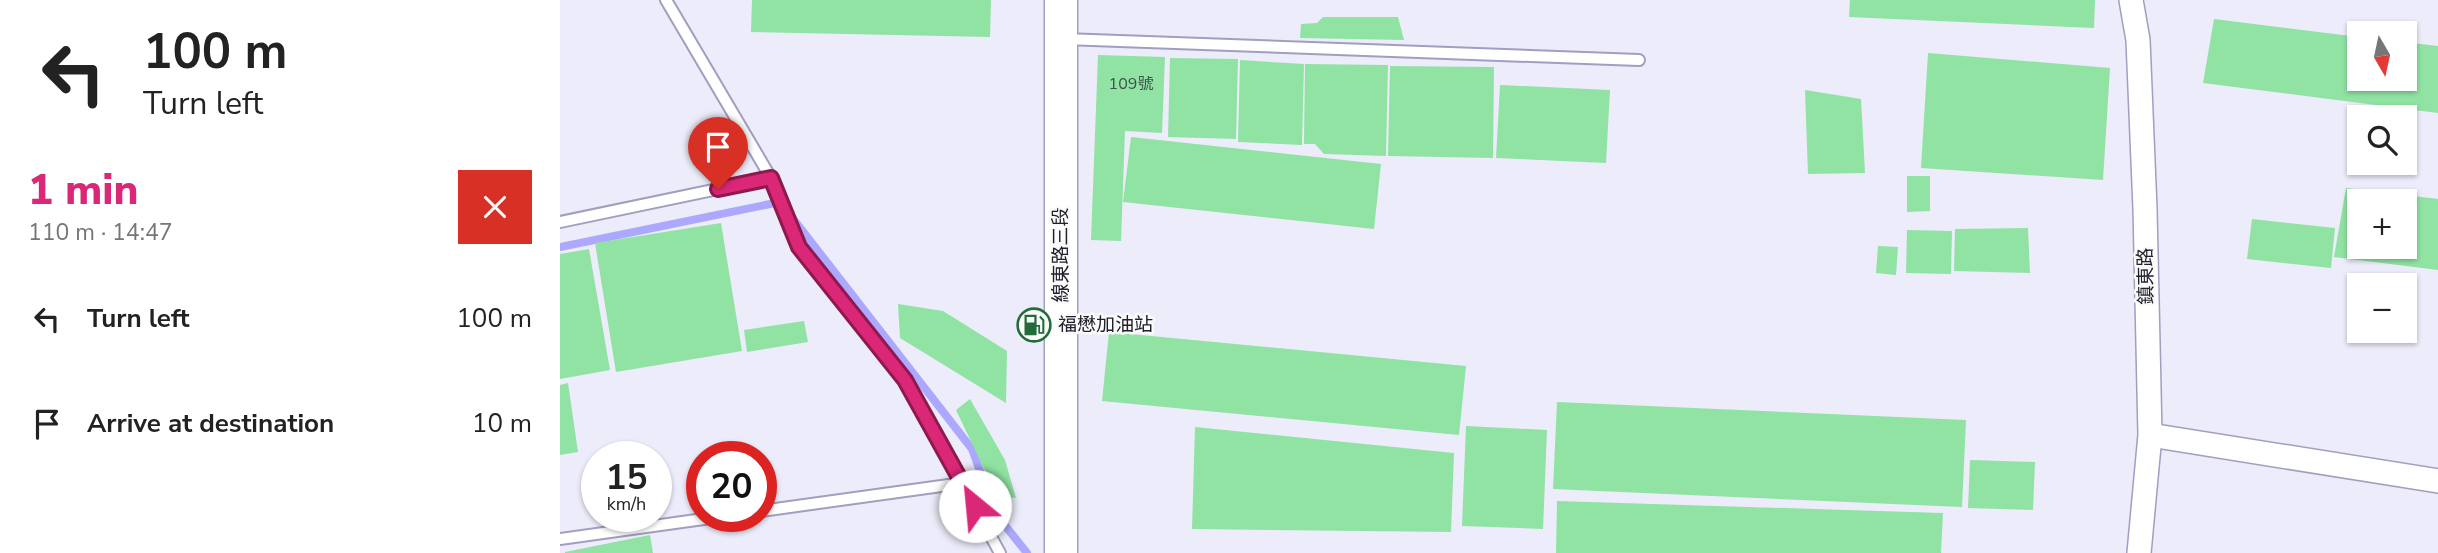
<!DOCTYPE html>
<meta charset="utf-8">
<style>
:root{--surface:#fff;--page:#f2f2f2;--text:#222;--muted:#767676;--accent:#db2777}
body{margin:0;font-family:"Nunito Sans","Noto Sans TC",sans-serif;background:var(--page);color:var(--text);height:100vh;display:flex;flex-direction:column;font-size:26px;white-space:nowrap}
*{box-sizing:border-box;margin:0}
p{font-size:23px;color:var(--muted)}
.icon{flex:none;width:38px;height:38px;fill:none;stroke:currentColor;stroke-width:2;stroke-linecap:round;stroke-linejoin:round}
.map{position:relative;flex:1;overflow:hidden}
.details{display:flex;flex-direction:column;background:var(--surface);width:560px}
.details>*{flex:none}
.top-card{background:#fff;color:var(--text);overflow:hidden}
.needle{width:46px;rotate:171deg}
.controls{position:absolute;left:1787px;top:21px;display:grid;gap:14px}
.controls a{display:grid;place-items:center;width:70px;height:70px;border-radius:0px;background:var(--surface);box-shadow:0 2px 5px #0004;font-size:35px}
.speed{position:absolute;left:21px;top:441px;display:flex;gap:14px;font-size:35px;font-weight:700;text-align:center}
.speed>*{display:grid;place-content:center;width:91px;height:91px;border-radius:50%;background:var(--surface);box-shadow:0 2px 5px #0004;line-height:1}
.speed small{font-size:18px;font-weight:400}
.speed .limit{border:10px solid #d22;background:#fff;color:#111}
.pin{position:absolute;display:grid;place-items:center;width:60px;height:60px;color:#fff;margin:-72px -30px;border-radius:50% 50% 50% 0;rotate:-45deg;box-shadow:0 0 7px #0007}
.pin .icon{rotate:45deg}
.me{position:absolute;width:77px;margin:-38px;rotate:332deg;stroke-linejoin:round;filter:drop-shadow(0 0 5px #0008)}
.turn{display:flex;align-items:center;gap:24px;height:147px;padding:0 28px;font-size:32px}
.turn .icon{width:91px;height:91px;stroke-width:2.5}
.turn b{display:block;font-size:49px;line-height:60px}
.round{display:grid;place-items:center;flex:none;width:74px;height:74px;border-radius:0px;background:var(--page)}
.headline{display:flex;align-items:center;justify-content:space-between;height:119px;padding:0 28px}
h1{font-size:42px;font-weight:800;line-height:52px;color:var(--accent)}
ul{padding:0;list-style:none}
li{display:flex;align-items:center;gap:21px;height:105px;padding:0 28px}
li div{flex:1}
li b{display:block;font-size:26px}
li em{font-style:normal}
main{display:flex;flex:1;min-height:0}
.map>svg:first-child{display:block}
</style>
<main>
<section class="details">
<div class="top-card">
<div class="turn"><svg class="icon" aria-label="left" viewBox="0 0 24 24"><path d="M17 20v-9H6M10 6l-5 5 5 5"/></svg><div><b>100 m</b>Turn left</div></div>
</div>
<div class="headline"><div><h1>1 min</h1><p>110 m · 14:47</p></div><a class="round" style="background:#d93025;color:#fff"><svg class="icon" aria-label="close" viewBox="0 0 24 24"><path d="M6 6l12 12M18 6L6 18"/></svg></a></div>
<ul>
<li><svg class="icon" aria-label="left" viewBox="0 0 24 24"><path d="M17 20v-9H6M10 6l-5 5 5 5"/></svg><div><b>Turn left</b></div><em>100 m</em></li>
<li><svg class="icon" aria-label="arrive" viewBox="0 0 24 24"><path d="M6 21V4h12l-3 4 3 4H6"/></svg><div><b>Arrive at destination</b></div><em>10 m</em></li>
</ul>
</section>
<div class="map">
<svg width="1878" height="553" viewBox="0 0 1878 553">
<rect width="100%" height="100%" fill="#ececfa"/>
<g fill="none" stroke-linecap="round" stroke-linejoin="round">
<path stroke="#aca8fd" stroke-width="8" d="M0,247L220,202L412,449L435,513L467,553"/>
</g>
<path fill="#90e3a3" fill-rule="evenodd" d="M192,0H431L430,37L191,32Z
M1290,0H1535L1534,28L1289,17Z
M763,17H838L844,40L740,38L741,24L757,23Z
M1654,19L1799,37V79H1844V42L1878,46V113L1643,83Z
M1368,53L1550,68L1543,180L1361,168Z
M538,55L605,57L602,133L565,131L561,241L531,240Z
M610,58L678,59L676,139L608,137Z
M680,60L744,64L742,145L678,142Z
M745,64L828,65L826,156L764,154L755,144H744Z
M830,66L934,67L933,158L828,156Z
M940,85L1050,90L1046,163L936,158Z
M1245,90L1301,99L1305,173L1248,174Z
M571,137L821,164L814,229L563,202Z
M1347,176H1370V211L1347,212Z
M1786,188L1878,199V270L1774,257ZM1799,201H1844V247H1799Z
M1692,219L1775,228L1771,268L1687,259Z
M161,223L182,351L56,372L35,243Z
M1468,228L1470,273L1394,271L1395,229Z
M1347,230L1392,231L1391,274L1346,273Z
M1318,246L1338,247L1336,275L1316,273Z
M29,249L50,370L0,379V254Z
M338,304L383,311L447,351L446,403L340,338Z
M244,321L248,342L187,352L184,330Z
M549,332L906,366L899,435L542,401Z
M8,383L18,452L0,455V385Z
M410,399L445,460L456,498L437,496L396,410Z
M997,402L1406,420L1402,507L993,489Z
M906,426L987,430L983,529L902,526Z
M635,427L894,453L891,532L632,529Z
M1410,460L1475,462L1473,510L1408,508Z
M997,501L1383,513L1381,553H996Z
M90,535L93,553H5V552Z"/>
<g fill="none" stroke-linecap="round" stroke-linejoin="round">
<defs>
<path id="service" d="M106,0L211,178L238,247L345,380L440,553
M504,39L1079,60
M0,222L211,178
M201,511L403,483
M0,539L165,516"/>
<path id="minor" d="M1571,0L1578,40L1585,209L1590,435L1579,553
M1590,435L1878,481"/>
<path id="secondary" d="M501,553V0"/>
</defs>
<use href="#service" stroke="#a09fbf" stroke-width="14"/>
<use href="#minor" stroke="#a09fbf" stroke-width="26"/>
<use href="#secondary" stroke="#a09fbf" stroke-width="35"/>
<use href="#service" stroke="#fff" stroke-width="10"/>
<use href="#minor" stroke="#fff" stroke-width="23"/>
<use href="#secondary" stroke="#fff" stroke-width="32"/>
</g>
<g fill="none" stroke-linecap="round" stroke-linejoin="round">
<defs>
<path id="route" d="M158,189L211,178L239,247L345,380L415,506"/>
</defs>
<use href="#route" stroke="#8e194d" stroke-width="18"/>
<use href="#route" stroke="#db2777" stroke-width="12"/>
</g>
<defs>
<symbol id="fuel-ring" viewBox="-11 -11 22 22"><circle r="9.5" fill="#fafafa" stroke="#226c3a" stroke-width="1.5"/><path d="M-5.5-6h7V0h2V4h1.3V-2.5L3-4.5l.8-.8L6-3V5H2.5V1h-1V6h-7ZM-4.2-4.7v3.2H.2V-4.7Z" fill="#226c3a"/></symbol>
</defs>
<g fill-rule="evenodd">
<use href="#fuel-ring" x="455" y="306" width="38" height="38"/>
</g>
<g text-anchor="middle" dominant-baseline="central" stroke-width="5" stroke-linejoin="round" paint-order="stroke">
<g font-size="16" fill="#3c514a">
<text x="571" y="84">109號</text>
</g>
<g font-size="19" fill="#20202c" stroke="#fafafa">
<text transform="translate(501 255) rotate(-90)">線東路三段</text>
<text transform="translate(1586 276) rotate(-91)">鎮東路</text>
</g>
<g font-size="19" fill="#20202c" stroke="#fafafa" text-anchor="start">
<text x="498" y="325">福懋加油站</text>
</g>
</g>
</svg>
<div class="controls">
<a><svg class="needle" viewBox="-14 -14 28 28"><path d="M0-13l5 13h-10z" fill="#e53935"/><path d="M0 13l5-13h-10z" fill="#767676"/></svg></a>
<a><svg class="icon" aria-label="search" viewBox="0 0 24 24"><circle cx="10" cy="10" r="6"/><path d="M15 15l6 6"/></svg></a>
<a>+</a>
<a>−</a>
</div>
<div class="speed"><div>15<small>km/h</small></div><div class="limit">20</div></div>
<div class="pin" style="left:158px;top:189px;background:#d93025"><svg class="icon" aria-label="arrive" viewBox="0 0 24 24"><path d="M6 21V4h12l-3 4 3 4H6"/></svg></div>
<svg class="me" style="left:415px;top:506px" viewBox="-20 -20 40 40"><circle r="19" fill="#fff"/><path d="M0-13L10 11 0 6-10 11z" fill="#db2777"/></svg>
</div>
</main>
